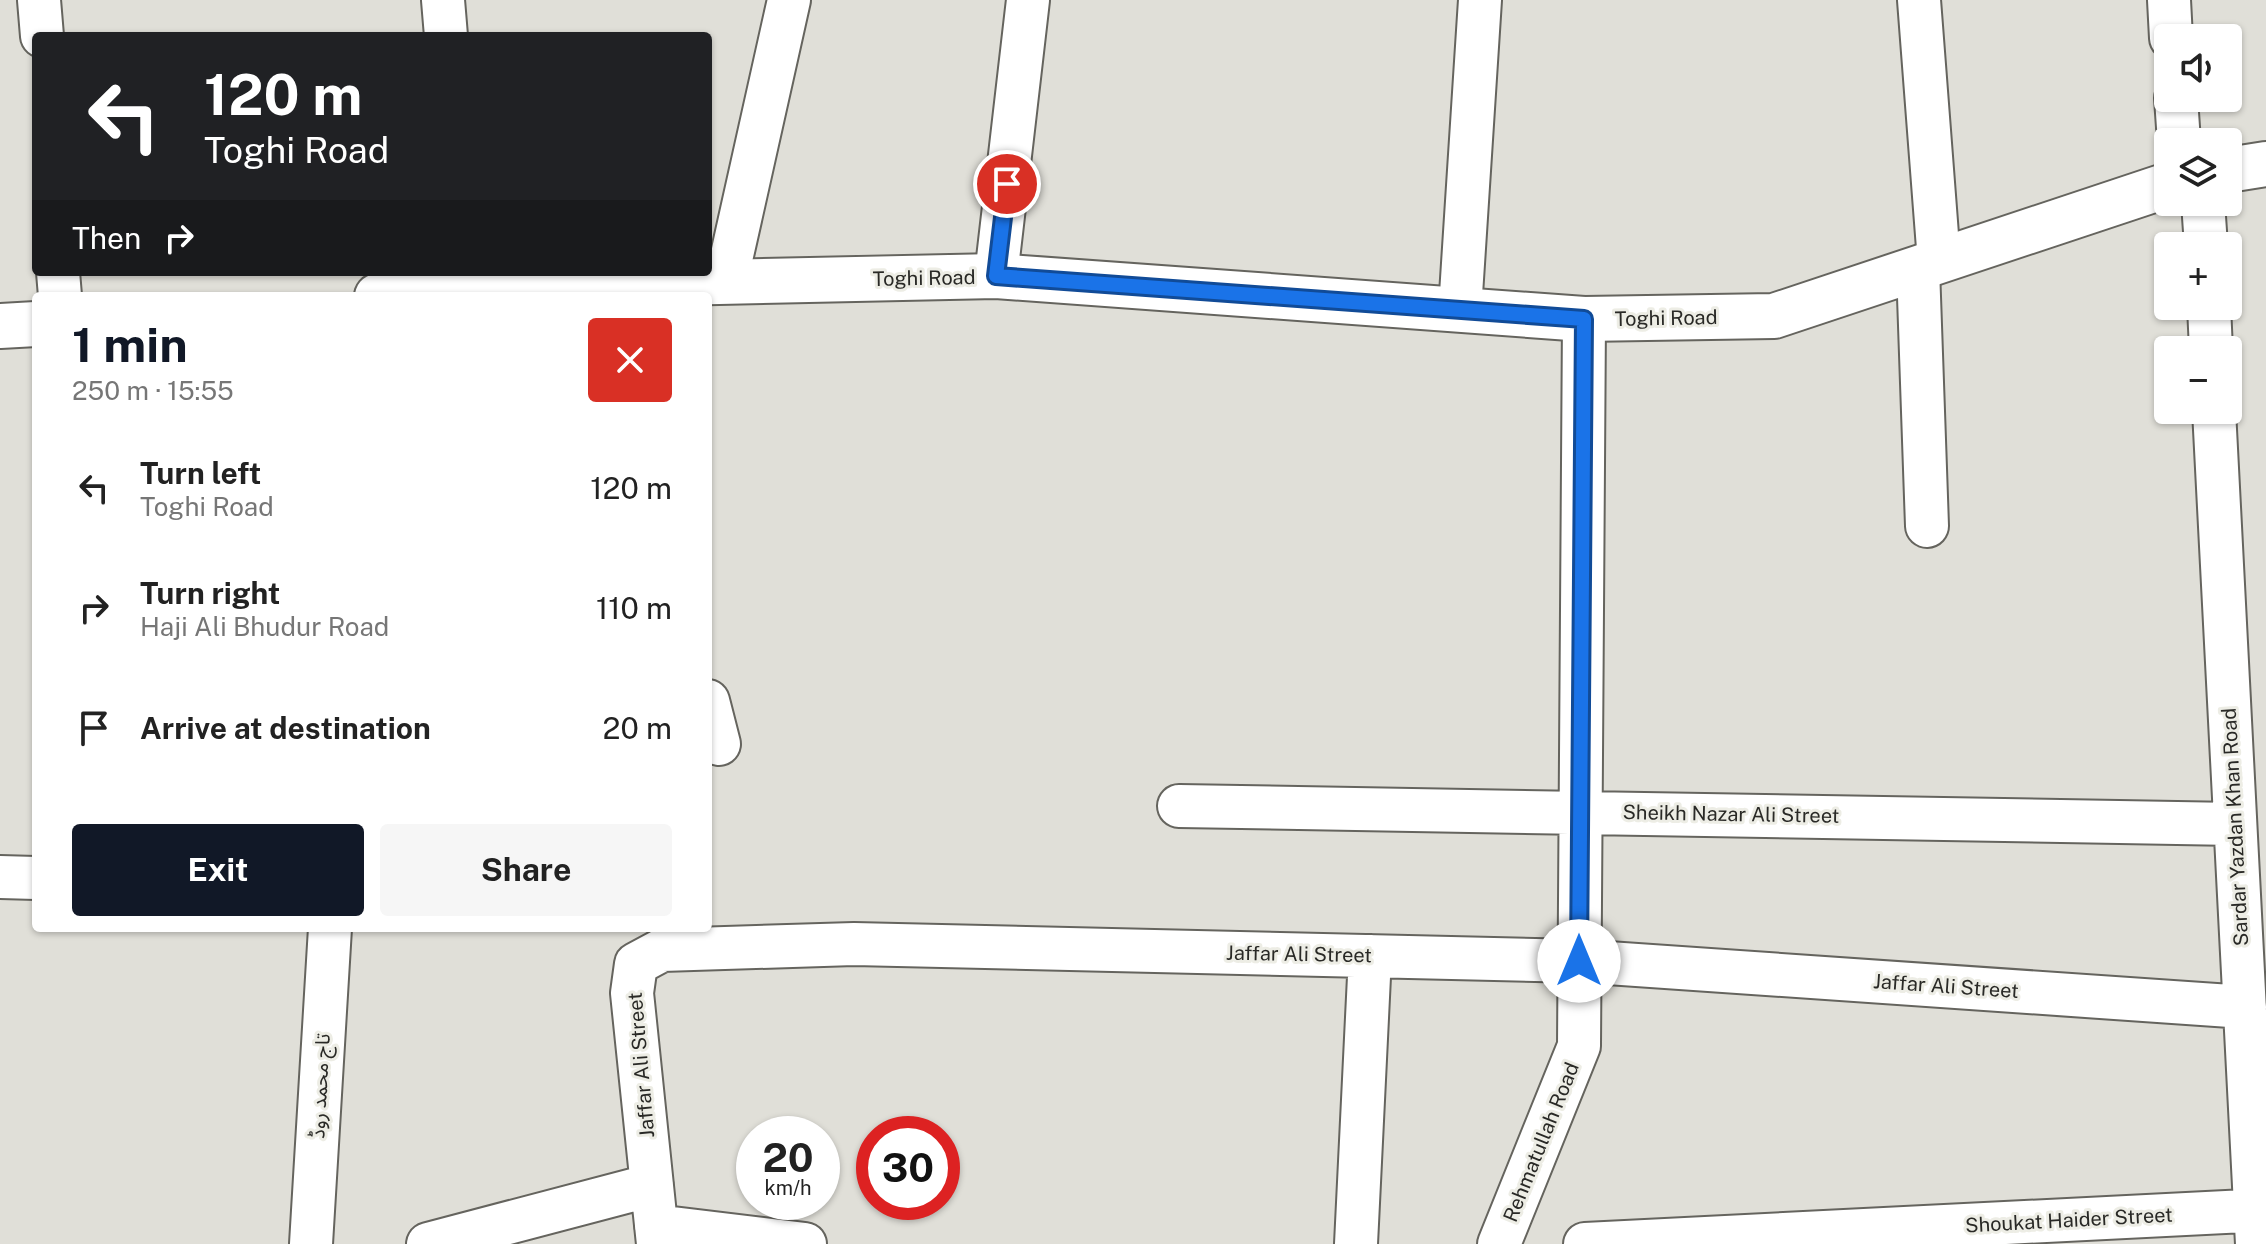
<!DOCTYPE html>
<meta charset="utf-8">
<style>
:root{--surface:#fff;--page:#f6f6f6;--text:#222;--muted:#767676;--accent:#111827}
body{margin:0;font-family:"Public Sans","Noto Sans Arabic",sans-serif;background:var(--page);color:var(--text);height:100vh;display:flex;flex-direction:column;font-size:30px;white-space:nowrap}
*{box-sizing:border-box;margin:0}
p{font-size:26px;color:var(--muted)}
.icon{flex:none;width:44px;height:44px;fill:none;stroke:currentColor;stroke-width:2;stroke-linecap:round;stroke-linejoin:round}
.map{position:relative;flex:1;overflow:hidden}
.sheet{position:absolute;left:32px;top:292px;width:680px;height:640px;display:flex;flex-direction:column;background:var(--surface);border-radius:8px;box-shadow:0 2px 6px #0004}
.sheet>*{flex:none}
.top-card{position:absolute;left:32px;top:32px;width:680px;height:244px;border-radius:8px;box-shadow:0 2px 6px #0004;background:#202124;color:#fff;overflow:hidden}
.fabs{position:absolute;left:2154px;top:24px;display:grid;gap:16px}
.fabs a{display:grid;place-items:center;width:88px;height:88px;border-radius:8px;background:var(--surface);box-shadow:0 2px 6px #0004;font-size:40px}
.speed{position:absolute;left:736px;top:1116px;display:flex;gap:16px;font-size:40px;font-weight:700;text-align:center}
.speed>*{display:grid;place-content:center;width:104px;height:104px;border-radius:50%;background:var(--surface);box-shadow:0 2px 6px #0004;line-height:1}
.speed small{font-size:20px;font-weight:400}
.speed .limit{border:12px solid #d22;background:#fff;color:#111}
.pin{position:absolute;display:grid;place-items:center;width:68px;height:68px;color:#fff;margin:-34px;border:4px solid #fff;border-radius:50%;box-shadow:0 2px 8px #0007}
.me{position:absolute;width:88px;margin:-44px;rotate:0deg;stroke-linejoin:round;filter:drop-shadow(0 0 6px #0008)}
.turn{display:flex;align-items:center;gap:28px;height:168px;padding:0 40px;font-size:36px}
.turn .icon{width:104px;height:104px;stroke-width:2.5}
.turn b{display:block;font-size:56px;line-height:68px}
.then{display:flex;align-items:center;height:76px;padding:0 40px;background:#0003;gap:16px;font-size:30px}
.round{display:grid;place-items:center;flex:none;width:84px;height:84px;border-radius:8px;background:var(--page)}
.summary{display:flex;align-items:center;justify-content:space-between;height:136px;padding:0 40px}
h1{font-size:48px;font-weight:700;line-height:60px;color:var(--accent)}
.action{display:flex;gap:16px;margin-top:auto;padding:16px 40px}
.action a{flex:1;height:92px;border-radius:8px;background:var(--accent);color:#fff;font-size:32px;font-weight:700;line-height:92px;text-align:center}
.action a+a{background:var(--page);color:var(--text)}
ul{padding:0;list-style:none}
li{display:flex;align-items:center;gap:24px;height:120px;padding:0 40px}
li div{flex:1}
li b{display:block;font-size:30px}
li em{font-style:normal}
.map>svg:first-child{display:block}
</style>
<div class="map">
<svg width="2266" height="1244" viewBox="0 0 2266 1244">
<rect width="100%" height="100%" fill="#e0dfd8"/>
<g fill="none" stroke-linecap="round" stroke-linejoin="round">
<defs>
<path id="minor" d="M39,0L42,36
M443,0L446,36
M1919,0L1939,261
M2169,0L2171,38
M2176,98L2179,142
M2203,202L2206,246
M1918,268L1927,526
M58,272L60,296
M996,276L1028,0
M726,282L789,0
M2209,306L2211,350
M1460,310L1480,0
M2214,410L2257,1244
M708,701L719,744
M1179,806L2235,824
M0,877L36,878
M656,1226L805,1244
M311,1244L330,928
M428,1244L652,1185
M658,1244L632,993L636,964L662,950L854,944L1579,961L2245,1007
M1356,1244L1370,956
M1499,1244L1579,1046L1584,319
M1585,1244L2266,1210"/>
<path id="tertiary" d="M2228,170L2266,164
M377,296L493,287L996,276L1584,319L1774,316L2168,185
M0,326L36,324"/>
</defs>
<use href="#minor" stroke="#65645e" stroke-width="46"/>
<use href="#tertiary" stroke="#65645e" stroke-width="48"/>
<use href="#minor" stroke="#fff" stroke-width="42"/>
<use href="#tertiary" stroke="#fff" stroke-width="44"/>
</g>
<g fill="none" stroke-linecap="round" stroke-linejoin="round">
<defs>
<path id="route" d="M1007,184L996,276L1584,319L1579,961"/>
</defs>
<use href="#route" stroke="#114b97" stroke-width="20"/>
<use href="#route" stroke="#1a73e8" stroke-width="14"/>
</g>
<g text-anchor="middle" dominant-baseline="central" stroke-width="6" stroke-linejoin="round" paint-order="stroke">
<g font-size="20" fill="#292926" stroke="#edede5">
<text transform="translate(924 278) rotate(-1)">Toghi Road</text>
<text transform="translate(1666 318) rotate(-1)">Toghi Road</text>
<text transform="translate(1731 814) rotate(1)">Sheikh Nazar Ali Street</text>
<text transform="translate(2235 827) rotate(-93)">Sardar Yazdan Khan Road</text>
<text transform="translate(1299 954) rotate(1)">Jaffar Ali Street</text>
<text transform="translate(1946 986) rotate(4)">Jaffar Ali Street</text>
<text transform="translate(641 1065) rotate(-95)">Jaffar Ali Street</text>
<text transform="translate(320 1086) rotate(-87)">تاج محمد روڈ</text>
<text transform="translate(1541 1142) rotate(-68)">Rehmatullah Road</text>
<text transform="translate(2069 1220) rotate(-3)">Shoukat Haider Street</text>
</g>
</g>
</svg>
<div class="fabs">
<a><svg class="icon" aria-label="sound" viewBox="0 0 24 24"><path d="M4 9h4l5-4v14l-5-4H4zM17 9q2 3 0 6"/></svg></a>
<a><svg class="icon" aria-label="layers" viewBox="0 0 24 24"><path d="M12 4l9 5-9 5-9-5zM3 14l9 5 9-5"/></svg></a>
<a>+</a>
<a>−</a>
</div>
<div class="speed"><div>20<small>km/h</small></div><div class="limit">30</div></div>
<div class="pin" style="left:1007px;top:184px;background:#d93025"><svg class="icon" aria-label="arrive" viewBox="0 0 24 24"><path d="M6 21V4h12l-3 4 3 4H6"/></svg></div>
<svg class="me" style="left:1579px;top:961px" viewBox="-20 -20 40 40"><circle r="19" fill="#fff"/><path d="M0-13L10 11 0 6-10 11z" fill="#1a73e8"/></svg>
<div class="top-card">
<div class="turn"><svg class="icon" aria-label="left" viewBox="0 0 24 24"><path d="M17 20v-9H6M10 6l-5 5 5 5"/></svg><div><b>120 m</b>Toghi Road</div></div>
<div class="then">Then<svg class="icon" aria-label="right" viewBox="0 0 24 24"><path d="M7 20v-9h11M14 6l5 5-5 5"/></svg></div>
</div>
<section class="sheet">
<div class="summary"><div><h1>1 min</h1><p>250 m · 15:55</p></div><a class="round" style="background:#d93025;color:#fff"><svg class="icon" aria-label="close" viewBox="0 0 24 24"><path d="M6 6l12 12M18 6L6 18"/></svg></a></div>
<ul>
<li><svg class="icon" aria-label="left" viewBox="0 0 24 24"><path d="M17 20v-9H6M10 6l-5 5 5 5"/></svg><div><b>Turn left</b><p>Toghi Road</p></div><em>120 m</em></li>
<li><svg class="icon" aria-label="right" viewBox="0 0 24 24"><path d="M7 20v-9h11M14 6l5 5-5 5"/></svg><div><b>Turn right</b><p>Haji Ali Bhudur Road</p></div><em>110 m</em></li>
<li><svg class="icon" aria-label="arrive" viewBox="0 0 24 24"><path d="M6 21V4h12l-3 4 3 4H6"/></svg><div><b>Arrive at destination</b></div><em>20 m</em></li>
</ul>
<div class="action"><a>Exit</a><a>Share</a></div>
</section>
</div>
